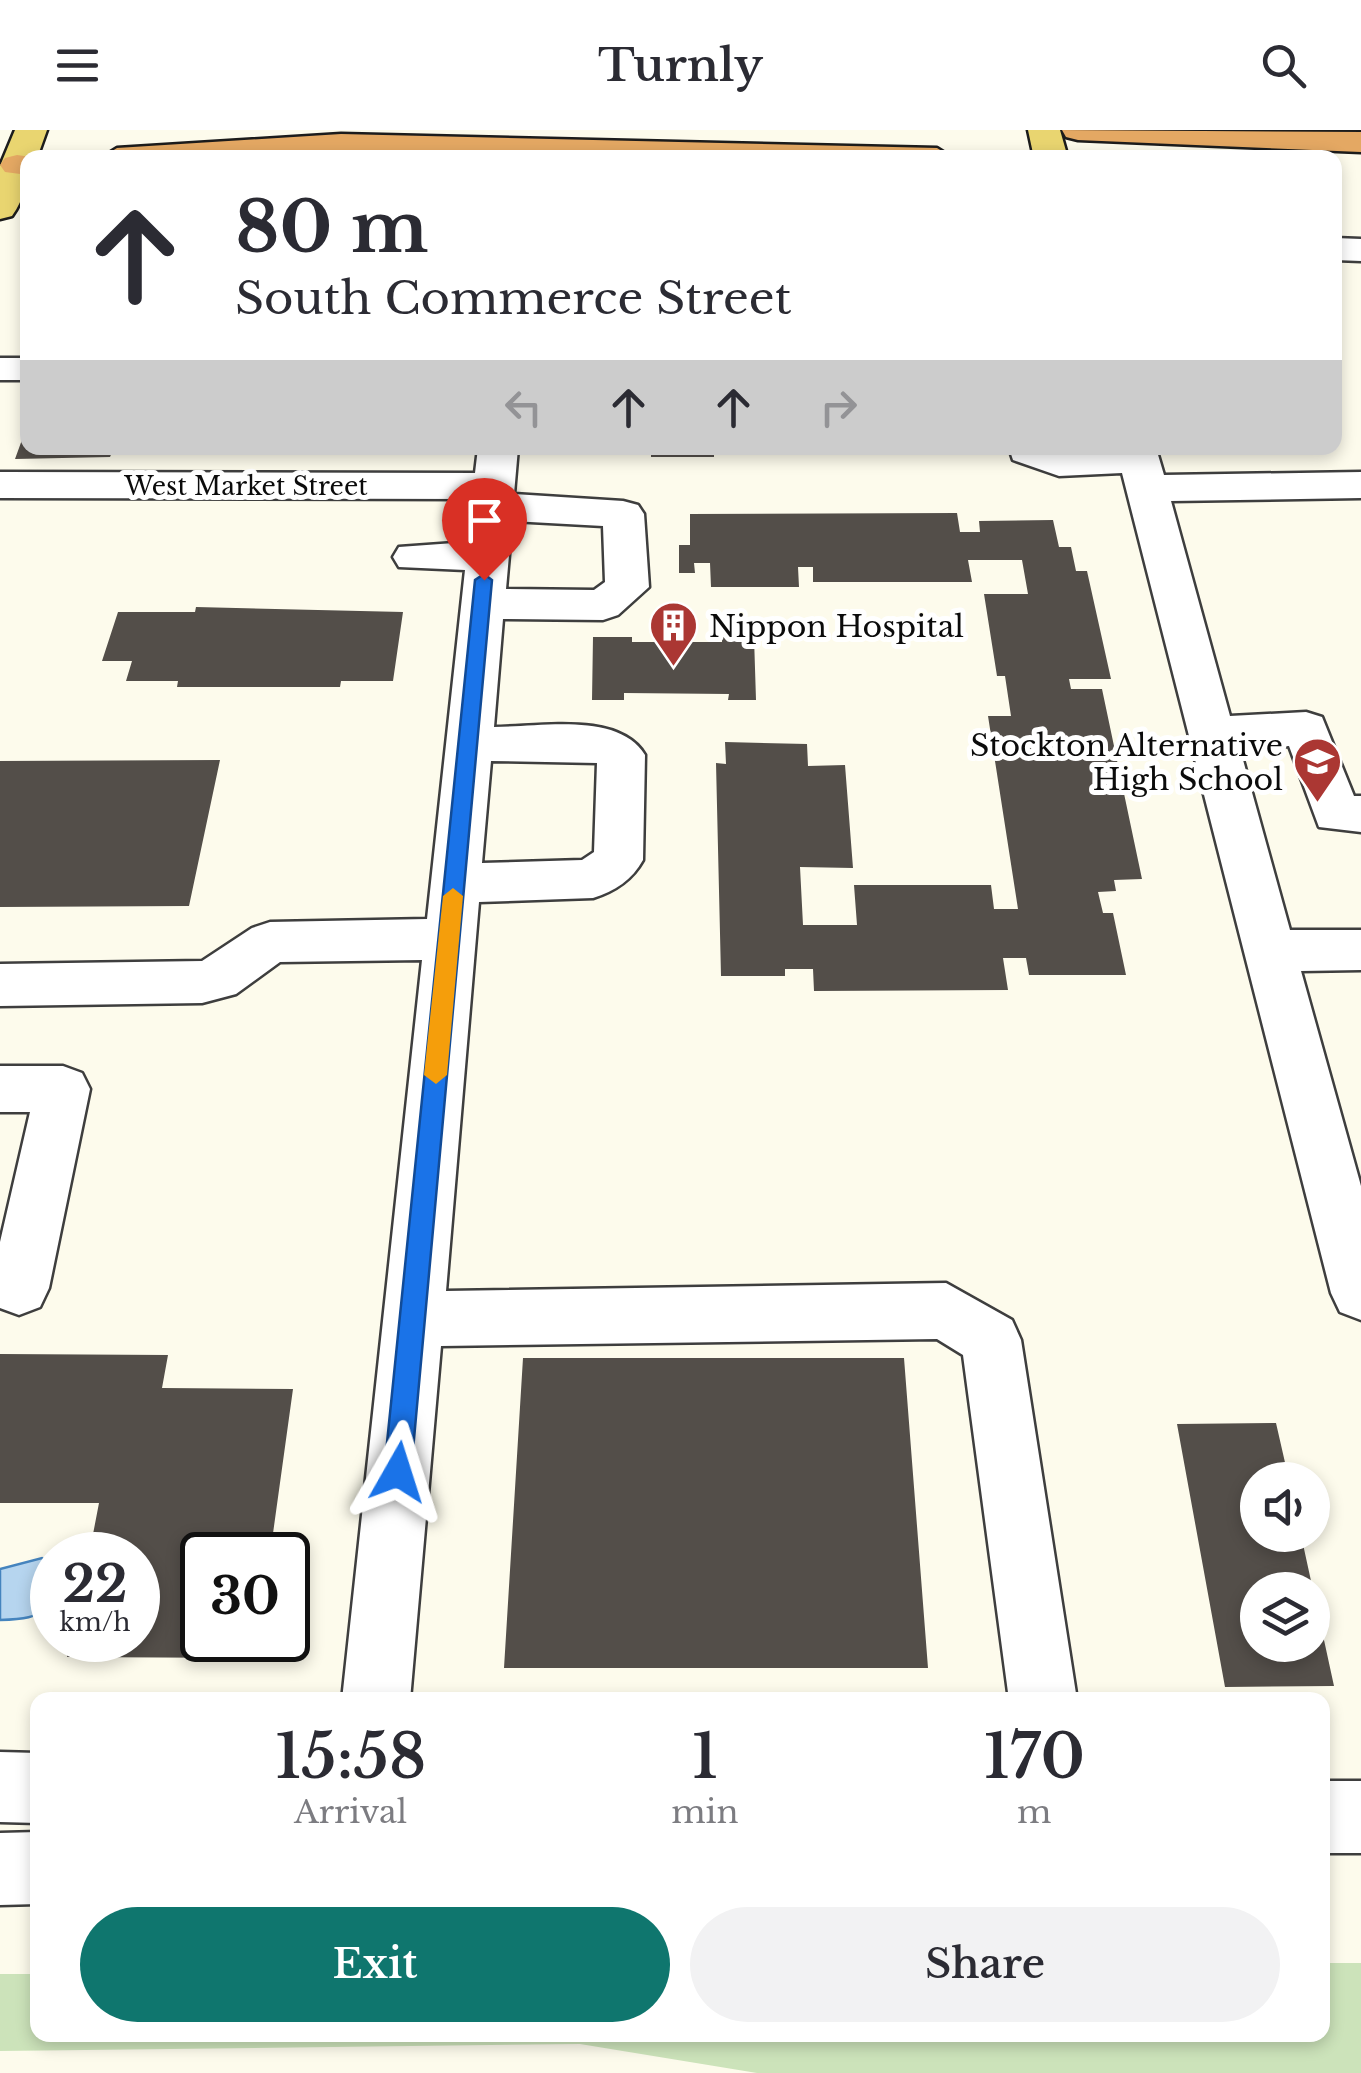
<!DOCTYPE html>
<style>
:root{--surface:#fff;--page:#f2f2f3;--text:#2b2b33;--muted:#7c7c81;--accent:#0f766e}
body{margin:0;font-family:"Libre Baskerville",serif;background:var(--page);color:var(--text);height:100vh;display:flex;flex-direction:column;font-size:38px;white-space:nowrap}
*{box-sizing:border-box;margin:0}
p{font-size:32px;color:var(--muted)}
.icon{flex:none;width:55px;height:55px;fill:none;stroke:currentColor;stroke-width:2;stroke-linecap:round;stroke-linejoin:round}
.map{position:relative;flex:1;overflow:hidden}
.details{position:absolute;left:30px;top:1562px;width:1300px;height:350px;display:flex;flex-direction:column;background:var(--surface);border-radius:20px;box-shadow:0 5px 15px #0003}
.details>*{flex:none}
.guide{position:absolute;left:20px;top:20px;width:1322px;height:305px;border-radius:20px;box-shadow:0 5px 15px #0003;background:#fff;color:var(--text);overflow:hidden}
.tools{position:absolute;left:1240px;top:1332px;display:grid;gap:20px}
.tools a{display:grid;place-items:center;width:90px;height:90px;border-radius:50%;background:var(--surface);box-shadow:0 5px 15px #0003;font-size:50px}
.speed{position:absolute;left:30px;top:1402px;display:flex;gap:20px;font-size:50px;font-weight:700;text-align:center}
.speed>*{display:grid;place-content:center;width:130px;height:130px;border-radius:50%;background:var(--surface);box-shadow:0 5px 15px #0003;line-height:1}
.speed small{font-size:25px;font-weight:400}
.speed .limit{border:5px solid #111;border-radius:15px;background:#fff;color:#111}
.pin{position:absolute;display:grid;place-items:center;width:85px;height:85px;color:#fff;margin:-102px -42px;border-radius:50% 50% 50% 0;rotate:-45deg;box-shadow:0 0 10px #0007}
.pin .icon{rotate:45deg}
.me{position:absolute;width:110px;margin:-55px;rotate:6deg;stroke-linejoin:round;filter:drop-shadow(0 0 8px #0008)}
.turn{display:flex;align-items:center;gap:35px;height:210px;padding:0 50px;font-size:45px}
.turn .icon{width:130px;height:130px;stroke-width:2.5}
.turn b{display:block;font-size:70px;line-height:85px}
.lanes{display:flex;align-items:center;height:95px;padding:0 50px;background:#0003;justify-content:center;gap:50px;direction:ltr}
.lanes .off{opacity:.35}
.eta{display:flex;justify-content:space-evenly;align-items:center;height:170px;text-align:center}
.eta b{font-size:60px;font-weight:600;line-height:70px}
.action{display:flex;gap:20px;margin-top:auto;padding:20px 50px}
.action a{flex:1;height:115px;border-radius:60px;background:var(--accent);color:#fff;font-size:40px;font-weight:600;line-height:115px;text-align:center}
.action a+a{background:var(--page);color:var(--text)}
header{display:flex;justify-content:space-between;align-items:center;height:130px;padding:0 50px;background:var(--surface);font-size:45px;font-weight:600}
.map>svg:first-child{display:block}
</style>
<header><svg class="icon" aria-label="menu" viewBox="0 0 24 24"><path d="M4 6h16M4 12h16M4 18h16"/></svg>Turnly<svg class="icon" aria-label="search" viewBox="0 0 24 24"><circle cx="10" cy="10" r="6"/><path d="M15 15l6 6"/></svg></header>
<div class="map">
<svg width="1361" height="1943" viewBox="0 0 1361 1943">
<rect width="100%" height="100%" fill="#fdfbec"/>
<path fill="#cce3ba" d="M1323,1833H1361V1943H757L580,1914L0,1921V1844H37L38,1905H1322Z"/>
<path fill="#b6d5ef" stroke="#4584be" stroke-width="2.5" d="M42,1428L52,1434C53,1482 48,1488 0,1490V1439Z"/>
<path fill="#534e49" d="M27,296L28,318H114L110,327L15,329Z
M651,318H714V327H651Z
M957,383L960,402H980L979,391L1053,390L1059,417H1071L1076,441H1087L1111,549H1069L1071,559H1102L1142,749L1114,750L1116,761L1098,762L1103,783H1113L1126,845H1029L1026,828H1003L1008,860L814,861L813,839H785V846H721L716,633L726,634L725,612L807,614L808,636L845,635L853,738L800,737L803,795H857L854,755H991L994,779H1018L988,586H1011L1005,546H997L984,464H1028L1022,430H968L972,452H813V437H798L799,457H711L710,433H694L695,443H679V415H690V384Z
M196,477L403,482L393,551H341L340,557H177L178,551H126L132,531H102L118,482H195Z
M593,507H632V512H722V507H754L756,570H728L729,564L624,563V570H592Z
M220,630L189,776L0,777V631Z
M0,1224L168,1225L162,1258L293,1259L270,1425H202V1510H258L255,1528L67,1527L71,1510H138V1425H89L99,1373H0Z
M523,1228H904L928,1538H504Z
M1276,1293L1289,1350H1258V1405H1301L1313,1460H1258V1515H1312L1314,1464L1334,1556L1225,1557L1177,1294Z"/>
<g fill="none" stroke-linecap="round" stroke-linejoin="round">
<defs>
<path id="minor" d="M1335,108L1361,109V131L1335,130Z
M0,228H28V250H0Z
M478,318H518L514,364L623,371L638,375L644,384L649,457L618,485L603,490L503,489L494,597C538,597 619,581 645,625L643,730C632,750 615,761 593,768L479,772L446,1161L946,1153L1012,1190L1021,1210L1077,1570H1009L963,1225L937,1209L441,1216L410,1570H342L422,830L280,832L236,864L202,873L0,876V834L202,831L252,798L270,792L427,789L465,440L399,437L393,427L399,417L468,412L472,369L0,368V342L475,343ZM512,391L603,396L605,452L594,460L506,459ZM491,631L597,633L594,722L582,730L482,733Z
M1009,318H1156L1164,345L1361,342V368L1171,371L1230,586L1306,582L1322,587L1354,666H1361V702L1319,697L1289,616L1240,619L1290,800H1361V840L1301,841L1361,1056V1190L1340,1182L1331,1163L1122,343L1059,346L1013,330Z
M0,936H63L82,943L90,959L49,1158L40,1177L19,1185L0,1178V1112L30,982H0Z
M0,1622L38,1623V1693L0,1692Z
M1322,1651H1361V1723H1322Z
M38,1702V1774L0,1775V1703Z"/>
<path id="major" d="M15,0H47L37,28H28C28,49 25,68 12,86L0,89V36Z
M1028,0H1060L1068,28H1034Z"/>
<path id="highway" d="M1062,0L1361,2V22L1078,10L1066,7Z
M341,4L937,18L953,28L341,24L101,28L117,18Z
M17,25L38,28H28V45L5,42L0,35L5,28Z"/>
</defs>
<use href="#minor" stroke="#3e3e3e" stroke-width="5"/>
<use href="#major" stroke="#1c1c1c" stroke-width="5"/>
<use href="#highway" stroke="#1c1c1c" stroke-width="5"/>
<use href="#minor" fill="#fff" fill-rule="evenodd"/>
<use href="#major" fill="#e9d570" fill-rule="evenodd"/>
<use href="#highway" fill="#e4a863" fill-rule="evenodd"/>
</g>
<path fill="#1a73e8" stroke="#114b97" stroke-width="2.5" d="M484,444L492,450L411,1342L407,1351L398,1355L388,1351L384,1342L475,450Z"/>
<path fill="#f59e0b" d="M453,758L463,766L447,945L436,954L424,945L443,766Z"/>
<defs>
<symbol id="building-pin" viewBox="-11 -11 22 30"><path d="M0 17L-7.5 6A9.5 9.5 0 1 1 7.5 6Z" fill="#ab3733" stroke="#fff"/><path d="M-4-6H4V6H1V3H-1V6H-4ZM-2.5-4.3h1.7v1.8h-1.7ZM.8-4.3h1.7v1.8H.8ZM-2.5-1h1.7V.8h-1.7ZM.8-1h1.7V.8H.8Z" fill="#fff"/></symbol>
<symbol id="school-pin" viewBox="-11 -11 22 30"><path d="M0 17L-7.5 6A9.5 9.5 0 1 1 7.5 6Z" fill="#ab3733" stroke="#fff"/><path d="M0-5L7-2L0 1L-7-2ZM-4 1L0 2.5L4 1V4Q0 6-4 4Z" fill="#fff"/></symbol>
</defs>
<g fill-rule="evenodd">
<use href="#building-pin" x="646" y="468" width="55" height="75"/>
<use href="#school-pin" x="1290" y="604" width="55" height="75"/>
</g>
<g text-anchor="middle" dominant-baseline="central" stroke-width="10" stroke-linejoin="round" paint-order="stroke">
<g font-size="25" fill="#0b0b0b" stroke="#fff">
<text x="246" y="356">West Market Street</text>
</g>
<g font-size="30" fill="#0b0b0b" stroke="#fff" text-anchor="start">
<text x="709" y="496">Nippon Hospital</text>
<text x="1283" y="615" text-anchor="end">Stockton Alternative<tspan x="1283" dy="34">High School</tspan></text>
</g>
</g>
</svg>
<div class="tools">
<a><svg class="icon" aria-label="sound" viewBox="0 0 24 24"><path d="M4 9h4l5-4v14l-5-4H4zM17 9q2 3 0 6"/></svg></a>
<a><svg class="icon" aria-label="layers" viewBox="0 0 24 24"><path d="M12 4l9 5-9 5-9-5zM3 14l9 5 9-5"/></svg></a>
</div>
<div class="speed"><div>22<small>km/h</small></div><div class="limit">30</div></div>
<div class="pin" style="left:484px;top:450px;background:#d93025"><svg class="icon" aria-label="arrive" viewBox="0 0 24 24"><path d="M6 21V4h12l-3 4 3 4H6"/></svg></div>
<svg class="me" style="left:398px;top:1342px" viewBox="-20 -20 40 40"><path d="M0-17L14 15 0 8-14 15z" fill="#1a73e8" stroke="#fff" stroke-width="4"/></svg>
<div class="guide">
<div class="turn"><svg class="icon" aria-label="ahead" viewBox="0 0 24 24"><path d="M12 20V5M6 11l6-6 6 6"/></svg><div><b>80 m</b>South Commerce Street</div></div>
<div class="lanes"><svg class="icon off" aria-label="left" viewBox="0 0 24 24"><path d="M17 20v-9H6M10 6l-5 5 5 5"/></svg><svg class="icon" aria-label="ahead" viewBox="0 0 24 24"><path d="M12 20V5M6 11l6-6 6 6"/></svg><svg class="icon" aria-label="ahead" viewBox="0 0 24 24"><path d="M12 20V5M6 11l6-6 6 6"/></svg><svg class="icon off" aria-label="right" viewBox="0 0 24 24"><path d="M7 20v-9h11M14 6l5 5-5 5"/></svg></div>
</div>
<section class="details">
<div class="eta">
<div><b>15:58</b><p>Arrival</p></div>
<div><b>1</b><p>min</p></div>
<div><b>170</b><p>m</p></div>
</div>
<div class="action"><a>Exit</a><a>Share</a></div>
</section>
</div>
